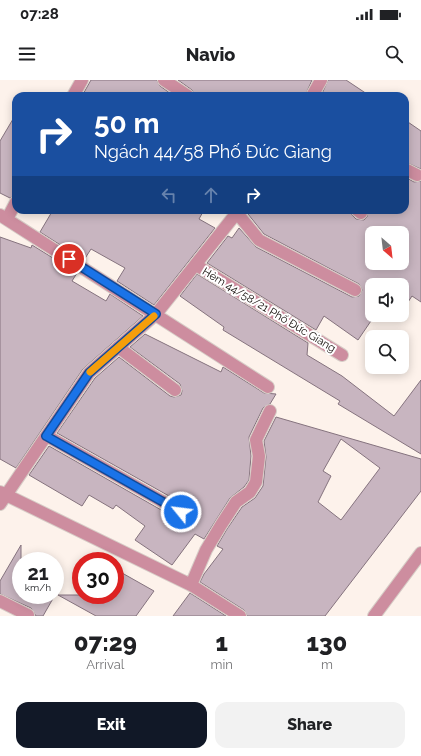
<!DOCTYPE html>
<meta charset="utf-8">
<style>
:root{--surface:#fff;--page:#f2f2f2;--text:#202124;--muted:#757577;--accent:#111827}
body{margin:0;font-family:Raleway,sans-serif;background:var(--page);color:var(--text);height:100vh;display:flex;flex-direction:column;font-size:15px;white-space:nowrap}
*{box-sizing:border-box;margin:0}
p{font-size:13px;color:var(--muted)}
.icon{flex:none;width:22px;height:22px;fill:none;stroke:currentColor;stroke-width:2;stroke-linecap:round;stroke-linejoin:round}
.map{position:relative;height:536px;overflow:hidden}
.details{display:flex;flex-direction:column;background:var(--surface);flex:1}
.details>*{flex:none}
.banner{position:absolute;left:12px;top:12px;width:397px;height:122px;border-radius:12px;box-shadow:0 2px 10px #0003;background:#1a4fa0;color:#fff;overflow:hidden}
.needle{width:26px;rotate:152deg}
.controls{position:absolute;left:365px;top:146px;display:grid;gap:8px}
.controls a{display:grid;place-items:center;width:44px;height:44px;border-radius:8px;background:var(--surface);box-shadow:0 2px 10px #0003;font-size:20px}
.speed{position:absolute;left:12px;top:472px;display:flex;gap:8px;font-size:20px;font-weight:700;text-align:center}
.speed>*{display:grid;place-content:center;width:52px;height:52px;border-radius:50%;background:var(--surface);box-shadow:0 2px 10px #0003;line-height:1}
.speed small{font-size:10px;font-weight:400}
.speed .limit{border:6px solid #d22;background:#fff;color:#111}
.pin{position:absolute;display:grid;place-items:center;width:34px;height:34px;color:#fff;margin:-17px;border:2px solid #fff;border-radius:50%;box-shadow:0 1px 4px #0007}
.me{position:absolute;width:44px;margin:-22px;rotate:299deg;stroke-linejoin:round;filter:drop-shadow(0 0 3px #0008)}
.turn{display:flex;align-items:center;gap:14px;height:84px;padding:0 16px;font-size:18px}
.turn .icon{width:52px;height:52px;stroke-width:2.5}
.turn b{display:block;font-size:28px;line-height:34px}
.lanes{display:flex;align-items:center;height:38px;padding:0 16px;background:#0003;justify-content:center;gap:20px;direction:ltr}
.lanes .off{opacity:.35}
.eta{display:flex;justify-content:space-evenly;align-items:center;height:68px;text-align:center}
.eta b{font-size:24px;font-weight:800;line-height:28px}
.button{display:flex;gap:8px;margin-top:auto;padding:8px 16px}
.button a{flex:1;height:46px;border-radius:12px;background:var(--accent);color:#fff;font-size:16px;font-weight:800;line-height:46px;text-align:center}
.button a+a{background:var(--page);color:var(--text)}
.status{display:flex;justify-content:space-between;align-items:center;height:28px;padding:0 20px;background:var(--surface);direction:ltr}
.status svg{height:11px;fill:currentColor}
header{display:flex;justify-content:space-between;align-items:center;height:52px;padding:0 16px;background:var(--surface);font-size:18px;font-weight:800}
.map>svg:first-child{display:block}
</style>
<div class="status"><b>07:28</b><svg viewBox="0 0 49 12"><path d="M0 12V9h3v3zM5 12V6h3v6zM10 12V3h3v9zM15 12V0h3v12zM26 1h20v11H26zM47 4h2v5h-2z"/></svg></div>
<header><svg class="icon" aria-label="menu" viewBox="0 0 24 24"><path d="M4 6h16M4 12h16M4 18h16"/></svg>Navio<svg class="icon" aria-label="search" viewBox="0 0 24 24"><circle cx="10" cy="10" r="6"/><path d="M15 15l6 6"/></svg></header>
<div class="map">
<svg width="421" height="536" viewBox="0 0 421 536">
<rect width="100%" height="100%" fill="#fdf2eb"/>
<path fill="#c8b5c0" stroke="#85737e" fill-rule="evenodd" d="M91,0H157L160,6L174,16H82Z
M178,0H312L305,16H195L192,10Z
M328,0H346L370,16H321Z
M16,34V115L10,118L0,113V61Z
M405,40L421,51V89L405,82Z
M405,97L414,102L421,101V222L412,216L404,228L402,227V205H372V235H375L358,260L324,236L316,250L207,183L228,156L232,158L239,148L256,167L352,217L359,216L362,210L359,204L264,154L248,134L251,130H350V133L356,139L364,140L367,137L368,130H405ZM372,153H402V183H372Z
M53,130H204L199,139L215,148L154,225L117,201L125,188L91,169L84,180L40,152Z
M0,157L31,168L32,165L77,193L72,201L106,221L110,214L143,236L83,289L16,388L0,379Z
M197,194L308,263L307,275L342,296L394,336L421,300V374L338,324L340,321L223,250L224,247L180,216Z
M145,254L221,292L223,287L264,313L276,314L270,324L263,328L249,357L251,376L249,400L244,407L230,418L204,459L195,454L172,485L135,460L145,446L116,425L113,429L89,415L82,426L29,395L49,366L177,439H181L187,436L188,432L185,425L57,353L95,298L119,277L170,316L174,317L181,315L182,311L180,304L130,267Z
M276,337L421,379V411L325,536H247L244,530L200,502L204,494L223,469L217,466L227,449L242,427L255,418L263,406L266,377L264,361ZM341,359L380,388L341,440L318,422L331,396L323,391Z
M21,465V515H55L43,536H36L31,528L0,514V501Z
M115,489L154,511L136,536H96L58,515H115Z
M190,513L226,536H173Z"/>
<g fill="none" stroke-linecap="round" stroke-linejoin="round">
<defs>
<path id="minor" d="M164,0L188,16
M73,16L82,0
M312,16L321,0
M405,89L417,95
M357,130L361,133
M237,133L259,160L355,210
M0,135L268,307
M7,139L16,122
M196,185L342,275
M118,267L175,310
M47,356L181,432
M0,412L191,505L240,536
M0,424L89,293L156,234L239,130
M191,505L206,470L221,445L236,422L250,412L256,402L259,376L256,360L270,331
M0,521L28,535V536
M374,536L421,473"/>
</defs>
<use href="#minor" stroke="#d7cdc7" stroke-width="14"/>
<use href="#minor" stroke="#cd8d9f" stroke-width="12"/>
</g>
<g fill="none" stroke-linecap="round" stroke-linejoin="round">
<defs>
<path id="route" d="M69,179L156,234L89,293L46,356L181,432"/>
</defs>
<use href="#route" stroke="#114b97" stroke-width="10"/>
<use href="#route" stroke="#1a73e8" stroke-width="7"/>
<path stroke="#f59e0b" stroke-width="7" d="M90,292L154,236"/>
</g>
<g text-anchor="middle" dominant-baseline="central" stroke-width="4" stroke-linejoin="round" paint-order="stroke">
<g font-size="11" fill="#120c08" stroke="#fff">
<text transform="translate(269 230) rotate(31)">Hẻm 44/58/21 Phố Đức Giang</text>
</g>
</g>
</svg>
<div class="controls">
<a><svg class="needle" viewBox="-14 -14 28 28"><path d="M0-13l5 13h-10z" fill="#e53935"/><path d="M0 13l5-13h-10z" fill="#757577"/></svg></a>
<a><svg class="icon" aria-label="sound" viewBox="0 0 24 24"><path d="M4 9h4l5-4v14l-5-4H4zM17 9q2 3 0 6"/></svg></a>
<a><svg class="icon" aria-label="search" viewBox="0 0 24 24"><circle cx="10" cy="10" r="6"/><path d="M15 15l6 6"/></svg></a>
</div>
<div class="speed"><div>21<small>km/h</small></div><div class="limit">30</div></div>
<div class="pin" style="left:69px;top:179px;background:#d93025"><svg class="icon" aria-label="arrive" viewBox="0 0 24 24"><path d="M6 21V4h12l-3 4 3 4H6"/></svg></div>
<svg class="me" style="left:181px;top:432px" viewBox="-20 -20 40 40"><circle r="17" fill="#1a73e8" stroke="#fff" stroke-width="3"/><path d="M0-11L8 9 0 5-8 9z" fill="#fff"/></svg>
<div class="banner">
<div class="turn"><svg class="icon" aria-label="right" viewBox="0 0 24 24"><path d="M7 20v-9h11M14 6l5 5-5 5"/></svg><div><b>50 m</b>Ngách 44/58 Phố Đức Giang</div></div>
<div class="lanes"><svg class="icon off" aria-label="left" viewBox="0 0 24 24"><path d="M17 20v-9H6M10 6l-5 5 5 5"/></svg><svg class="icon off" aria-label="ahead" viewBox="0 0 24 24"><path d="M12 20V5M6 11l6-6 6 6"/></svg><svg class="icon" aria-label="right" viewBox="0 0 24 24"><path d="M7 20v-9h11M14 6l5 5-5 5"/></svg></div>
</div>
</div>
<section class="details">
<div class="eta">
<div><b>07:29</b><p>Arrival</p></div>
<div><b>1</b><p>min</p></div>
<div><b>130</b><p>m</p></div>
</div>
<div class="button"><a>Exit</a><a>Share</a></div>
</section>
